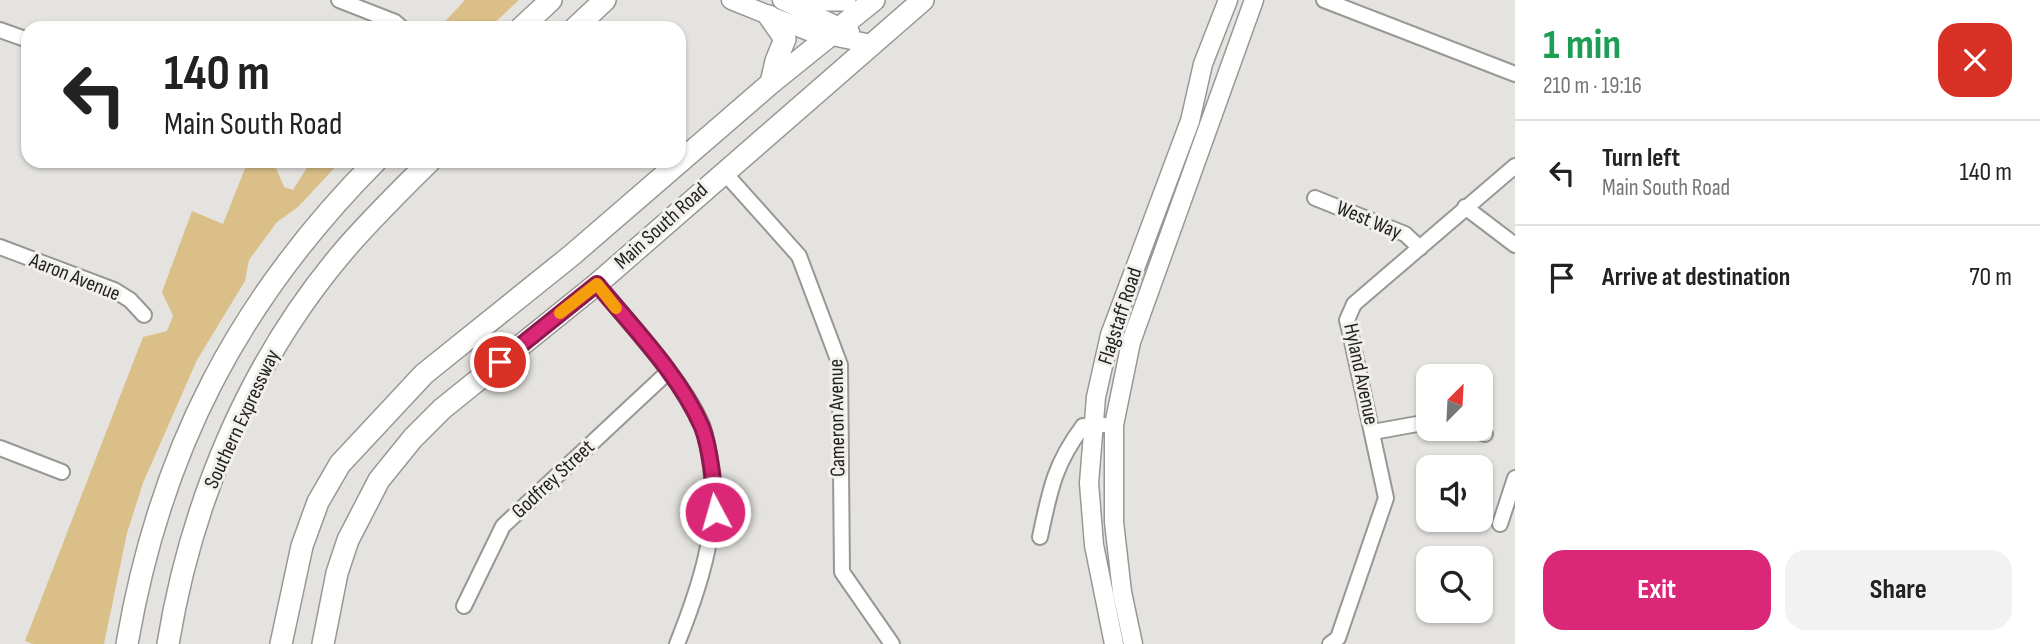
<!DOCTYPE html>
<meta charset="utf-8">
<style>
:root{--surface:#fff;--page:#f2f2f2;--text:#222;--muted:#767676;--line:#e0e0e0;--accent:#db2777}
body{margin:0;font-family:"Sofia Sans Condensed",sans-serif;background:var(--page);color:var(--text);height:100vh;display:flex;flex-direction:column;font-size:26px;white-space:nowrap}
*{box-sizing:border-box;margin:0}
p{font-size:23px;color:var(--muted)}
.icon{flex:none;width:38px;height:38px;fill:none;stroke:currentColor;stroke-width:2;stroke-linecap:round;stroke-linejoin:round}
.map{position:relative;flex:1;overflow:hidden}
.sheet{display:flex;flex-direction:column;background:var(--surface);width:525px}
.sheet>*{flex:none}
.hud{position:absolute;left:21px;top:21px;width:665px;height:147px;border-radius:21px;box-shadow:0 2px 5px #0004;background:#fff;color:var(--text);overflow:hidden}
.needle{width:46px;rotate:24deg}
.controls{position:absolute;left:1416px;top:364px;display:grid;gap:14px}
.controls a{display:grid;place-items:center;width:77px;height:77px;border-radius:14px;background:var(--surface);box-shadow:0 2px 5px #0004;font-size:35px}
.pin{position:absolute;display:grid;place-items:center;width:60px;height:60px;color:#fff;margin:-30px;border:4px solid #fff;border-radius:50%;box-shadow:0 2px 7px #0007}
.me{position:absolute;width:77px;margin:-38px;rotate:354deg;stroke-linejoin:round;filter:drop-shadow(0 0 5px #0008)}
.turn{display:flex;align-items:center;gap:24px;height:147px;padding:0 28px;font-size:32px}
.turn .icon{width:91px;height:91px;stroke-width:2.5}
.turn b{display:block;font-size:49px;line-height:60px}
.round{display:grid;place-items:center;flex:none;width:74px;height:74px;border-radius:21px;background:var(--page)}
.head{display:flex;align-items:center;justify-content:space-between;height:119px;padding:0 28px}
h1{font-size:42px;font-weight:700;line-height:52px;color:#1e9e55}
.cta{display:flex;gap:14px;margin-top:auto;padding:14px 28px}
.cta a{flex:1;height:80px;border-radius:21px;background:var(--accent);color:#fff;font-size:28px;font-weight:700;line-height:80px;text-align:center}
.cta a+a{background:var(--page);color:var(--text)}
ul{padding:0;list-style:none}
li{display:flex;align-items:center;gap:21px;height:105px;padding:0 28px;border-top:2px solid var(--line)}
li div{flex:1}
li b{display:block;font-size:26px}
li em{font-style:normal}
main{display:flex;flex:1;min-height:0}
.map>svg:first-child{display:block}
</style>
<main>
<div class="map">
<svg width="1515" height="644" viewBox="0 0 1515 644">
<rect width="100%" height="100%" fill="#e4e3e0"/>
<path fill="#dac088" d="M465,0H519L489,28H439Z
M248,161H273L284,187L293,190L311,161H341L298,207L277,222L249,260L245,281L197,360L143,483L127,533L104,644H33L25,641L143,337L167,331L173,316L162,292L192,211L223,224Z"/>
<g fill="none" stroke-linecap="round" stroke-linejoin="round">
<defs>
<path id="minor" d="M339,0L395,22L402,28
M1324,0L1515,74
M0,30L28,40
M723,171L799,256L840,365L842,572L892,644
M1315,198L1405,234L1420,248
M1465,207L1515,245
M0,247L114,290L130,300L144,315
M597,284C625,318 692,391 704,431C725,509 706,572 677,644
M1470,429L1485,434
M1373,432L1428,422
M0,448L62,472
M1500,524L1515,478
M1040,537C1050,490 1054,465 1083,426L1104,425
M464,606L503,526L668,372
M1330,644L1338,638L1386,498L1350,332L1347,320L1354,304L1515,166"/>
<path id="major" d="M731,0L808,31L871,44
M782,0L850,32
M1114,644L1094,545L1089,483L1096,397L1110,335L1190,121L1203,64L1228,0
M1133,644L1122,592L1114,522V425L1131,342L1254,0"/>
<path id="highway" d="M797,0H845
M769,16L785,39L776,61L771,83
M521,28L551,0
M575,28L605,0
M127,644C160,451 238,300 376,161
M168,644C191,503 249,363 342,253C369,221 400,191 430,161
M281,644L302,546L318,502L340,464L424,374L572,255L771,83L874,0
M323,644L337,573L348,540L379,480L413,438L442,409L597,284L923,0"/>
</defs>
<use href="#minor" stroke="#989794" stroke-width="18"/>
<use href="#major" stroke="#989794" stroke-width="21"/>
<use href="#highway" stroke="#989794" stroke-width="24"/>
<use href="#minor" stroke="#fff" stroke-width="14"/>
<use href="#major" stroke="#fff" stroke-width="18"/>
<use href="#highway" stroke="#fff" stroke-width="21"/>
</g>
<g fill="none" stroke-linecap="round" stroke-linejoin="round">
<defs>
<path id="route" d="M500,362L597,284C633,328 679,374 702,427C710,447 715,490 715,512"/>
</defs>
<use href="#route" stroke="#8e194d" stroke-width="18"/>
<use href="#route" stroke="#db2777" stroke-width="12"/>
<path stroke="#f59e0b" stroke-width="12" d="M560,313L597,284L616,308"/>
</g>
<g text-anchor="middle" dominant-baseline="central" stroke-width="6" stroke-linejoin="round" paint-order="stroke">
<g font-size="21" fill="#201f1e" stroke="#f1f0ed">
<text transform="translate(1369 220) rotate(23)">West Way</text>
<text transform="translate(661 226) rotate(-42)">Main South Road</text>
<text transform="translate(75 277) rotate(22)">Aaron Avenue</text>
<text transform="translate(1120 316) rotate(-72)">Flagstaff Road</text>
<text transform="translate(1361 374) rotate(78)">Hyland Avenue</text>
<text transform="translate(837 418) rotate(-91)">Cameron Avenue</text>
<text transform="translate(242 419) rotate(-65)">Southern Expressway</text>
<text transform="translate(553 479) rotate(-43)">Godfrey Street</text>
</g>
</g>
</svg>
<div class="controls">
<a><svg class="needle" viewBox="-14 -14 28 28"><path d="M0-13l5 13h-10z" fill="#e53935"/><path d="M0 13l5-13h-10z" fill="#767676"/></svg></a>
<a><svg class="icon" aria-label="sound" viewBox="0 0 24 24"><path d="M4 9h4l5-4v14l-5-4H4zM17 9q2 3 0 6"/></svg></a>
<a><svg class="icon" aria-label="search" viewBox="0 0 24 24"><circle cx="10" cy="10" r="6"/><path d="M15 15l6 6"/></svg></a>
</div>
<div class="pin" style="left:500px;top:362px;background:#d93025"><svg class="icon" aria-label="arrive" viewBox="0 0 24 24"><path d="M6 21V4h12l-3 4 3 4H6"/></svg></div>
<svg class="me" style="left:715px;top:512px" viewBox="-20 -20 40 40"><circle r="17" fill="#db2777" stroke="#fff" stroke-width="3"/><path d="M0-11L8 9 0 5-8 9z" fill="#fff"/></svg>
<div class="hud">
<div class="turn"><svg class="icon" aria-label="left" viewBox="0 0 24 24"><path d="M17 20v-9H6M10 6l-5 5 5 5"/></svg><div><b>140 m</b>Main South Road</div></div>
</div>
</div>
<section class="sheet">
<div class="head"><div><h1>1 min</h1><p>210 m · 19:16</p></div><a class="round" style="background:#d93025;color:#fff"><svg class="icon" aria-label="close" viewBox="0 0 24 24"><path d="M6 6l12 12M18 6L6 18"/></svg></a></div>
<ul>
<li><svg class="icon" aria-label="left" viewBox="0 0 24 24"><path d="M17 20v-9H6M10 6l-5 5 5 5"/></svg><div><b>Turn left</b><p>Main South Road</p></div><em>140 m</em></li>
<li><svg class="icon" aria-label="arrive" viewBox="0 0 24 24"><path d="M6 21V4h12l-3 4 3 4H6"/></svg><div><b>Arrive at destination</b></div><em>70 m</em></li>
</ul>
<div class="cta"><a>Exit</a><a>Share</a></div>
</section>
</main>
